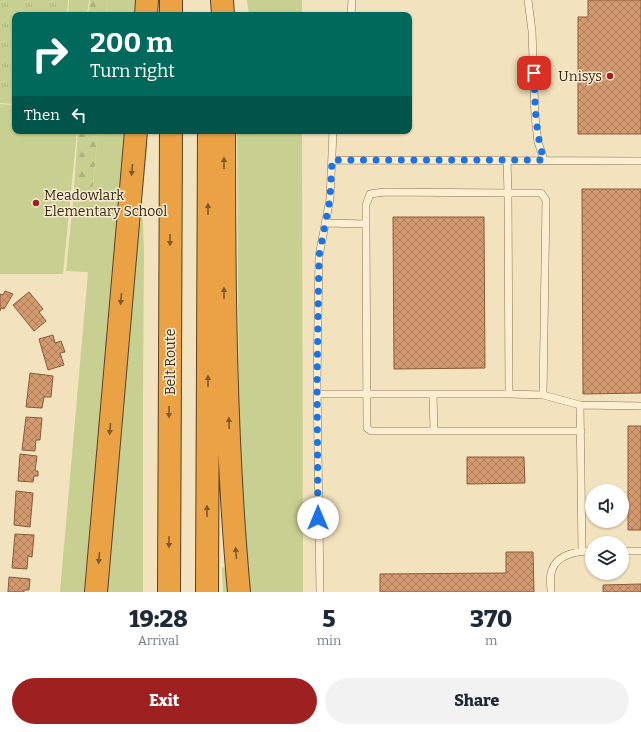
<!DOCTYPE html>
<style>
:root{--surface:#fff;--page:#f2f2f3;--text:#1f2937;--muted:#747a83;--accent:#9f2020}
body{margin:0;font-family:Bitter,serif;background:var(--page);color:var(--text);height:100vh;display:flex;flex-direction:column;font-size:15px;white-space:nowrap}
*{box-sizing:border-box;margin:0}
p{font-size:13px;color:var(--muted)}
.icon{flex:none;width:22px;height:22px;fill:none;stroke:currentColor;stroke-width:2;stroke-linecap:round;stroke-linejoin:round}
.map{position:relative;height:592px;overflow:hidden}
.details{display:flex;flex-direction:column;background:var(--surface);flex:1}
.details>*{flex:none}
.banner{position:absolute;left:12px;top:12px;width:400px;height:122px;border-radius:8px;box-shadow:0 1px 3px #0004;background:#00695c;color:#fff;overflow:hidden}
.buttons{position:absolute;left:585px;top:484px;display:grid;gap:8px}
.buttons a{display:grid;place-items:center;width:44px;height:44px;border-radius:50%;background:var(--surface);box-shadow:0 1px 3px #0004;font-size:20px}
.pin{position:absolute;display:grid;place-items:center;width:34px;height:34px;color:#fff;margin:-17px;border-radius:8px;box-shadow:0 2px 6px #0006}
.me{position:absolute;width:44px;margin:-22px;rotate:0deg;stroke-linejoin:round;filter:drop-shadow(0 0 3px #0008)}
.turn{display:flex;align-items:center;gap:14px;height:84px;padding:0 12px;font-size:18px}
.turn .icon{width:52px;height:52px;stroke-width:2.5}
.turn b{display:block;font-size:28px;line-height:34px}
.then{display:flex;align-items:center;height:38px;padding:0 12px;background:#0003;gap:8px;font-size:15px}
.eta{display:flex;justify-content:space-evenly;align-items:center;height:68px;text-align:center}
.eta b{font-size:24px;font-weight:800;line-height:28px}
.cta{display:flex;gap:8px;margin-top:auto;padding:8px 12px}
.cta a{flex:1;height:46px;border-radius:24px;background:var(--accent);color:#fff;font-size:16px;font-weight:800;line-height:46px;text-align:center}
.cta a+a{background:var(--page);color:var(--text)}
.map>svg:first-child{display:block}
</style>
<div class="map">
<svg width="641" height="592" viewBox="0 0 641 592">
<defs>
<pattern id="forest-firs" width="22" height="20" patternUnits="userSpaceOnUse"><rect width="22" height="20" fill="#c8d091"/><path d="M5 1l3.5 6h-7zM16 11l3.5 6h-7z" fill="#adb37c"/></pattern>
<pattern id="park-tufts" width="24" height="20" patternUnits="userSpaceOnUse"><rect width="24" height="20" fill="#c8d091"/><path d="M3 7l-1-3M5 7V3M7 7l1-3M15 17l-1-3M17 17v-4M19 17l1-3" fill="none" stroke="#adb37c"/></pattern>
<pattern id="building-cross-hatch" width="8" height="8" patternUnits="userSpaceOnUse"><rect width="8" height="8" fill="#d39a70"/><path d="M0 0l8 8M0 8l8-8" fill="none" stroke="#ac7e5b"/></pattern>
</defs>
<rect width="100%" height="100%" fill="#f2e2bd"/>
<path fill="#c8d091" d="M69,0H89L87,15H68Z
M108,0H136L135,15H106Z
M247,0H302V15H249Z
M0,104L15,105V131H77L63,274H0Z
M98,131H125L86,592H60L88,272L66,271L73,203L85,201L93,186Z
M237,131H302L303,592H248L239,430Z
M143,142H148L142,200L144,254L143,387V592H106Z
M229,566L230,592H223L222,568Z"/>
<path fill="url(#forest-firs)" d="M90,0H108L106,15H88Z
M78,131H98L93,186L85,201L73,203Z"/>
<path fill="url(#park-tufts)" d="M0,0H68L67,15H15V104L0,103Z"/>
<path fill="url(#building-cross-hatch)" stroke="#8c5a39" d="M588,0H641V134H578V17H588Z
M582,189H641V393L583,394Z
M393,217H484L485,368L394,369Z
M5,291L13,294L4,309L1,308L0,311V294L3,295Z
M29,292L43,309L39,312L46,321L34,331L13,305Z
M53,335L55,343L61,341L65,352L60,353L64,365L48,370L39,339Z
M30,373L53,376L51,397H44L42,408L26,407Z
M26,417L42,418L40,440H36L35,451L22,450Z
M628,426H641V530H628Z
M20,454L37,456L35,471H38V476H34L33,482L18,481Z
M467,457H524L525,483L467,484Z
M16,491L33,493L30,527L14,525Z
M15,534L34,535L32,557L28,556L27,569L12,568Z
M506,552H533L534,592H380V574L506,573Z
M9,577L30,579L29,590H24V592H8Z
M641,584V592H603V585Z"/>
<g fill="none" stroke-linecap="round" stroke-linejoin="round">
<defs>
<path id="lane" d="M528,0L532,31L535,116L538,142L544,160
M351,15L352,0
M332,160L641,161
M507,160L508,193H541L546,200L543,395
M366,224L367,428L371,431H581
M317,394H509L508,193L384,192L370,194L366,205V224L325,223
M509,394L543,395L580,405L641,406
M433,395L434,431
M580,405L582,551
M622,551H641
M320,592L317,382L319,256L330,199L333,131
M551,592C551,585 549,577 552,570C557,554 578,551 592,551"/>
<path id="highway" d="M222,0L223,15
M146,15L147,0
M171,15V0
M224,131C224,285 225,439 239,592
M96,592L136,131
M169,592L171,131
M207,592L209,131"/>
</defs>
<use href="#lane" stroke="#8b7255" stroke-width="8"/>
<use href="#highway" stroke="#58402a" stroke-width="24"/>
<use href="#lane" stroke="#fcefd1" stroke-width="7"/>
<use href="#highway" stroke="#eaa245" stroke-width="22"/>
</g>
<defs><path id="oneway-solid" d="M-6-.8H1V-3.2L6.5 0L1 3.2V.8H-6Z"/></defs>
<g fill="#805a2c">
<use href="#oneway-solid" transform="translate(224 163) rotate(-90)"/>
<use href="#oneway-solid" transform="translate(132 170) rotate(95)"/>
<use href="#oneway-solid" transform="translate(208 209) rotate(-90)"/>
<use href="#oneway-solid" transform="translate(170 240) rotate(90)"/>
<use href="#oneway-solid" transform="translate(224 293) rotate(-90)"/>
<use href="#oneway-solid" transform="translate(121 299) rotate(95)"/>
<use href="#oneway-solid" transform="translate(208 381) rotate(-90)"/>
<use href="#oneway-solid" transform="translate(169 412) rotate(90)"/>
<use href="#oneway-solid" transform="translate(229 423) rotate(-92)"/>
<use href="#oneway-solid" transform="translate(110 429) rotate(95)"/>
<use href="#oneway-solid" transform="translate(207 511) rotate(-90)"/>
<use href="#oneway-solid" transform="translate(169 542) rotate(90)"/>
<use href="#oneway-solid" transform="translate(236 553) rotate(-95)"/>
<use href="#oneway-solid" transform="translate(99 558) rotate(95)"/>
</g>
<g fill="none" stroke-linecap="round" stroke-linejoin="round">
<path stroke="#1a73e8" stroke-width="7" stroke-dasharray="0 12.6" d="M318,518L317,382L319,256L330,199L332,160H544C535,131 535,103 534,73"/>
</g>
<g fill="#9f2020" stroke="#f8ecce" stroke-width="1.5">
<circle cx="610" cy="76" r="4"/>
<circle cx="36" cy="203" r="4"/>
</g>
<g text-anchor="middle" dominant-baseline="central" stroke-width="3" stroke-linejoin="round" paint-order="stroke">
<g font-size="14" fill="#392a1b" stroke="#f8ecce" text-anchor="end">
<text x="602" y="76">Unisys</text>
<text x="44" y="195" text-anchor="start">Meadowlark<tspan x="44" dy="16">Elementary School</tspan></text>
</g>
<g font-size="14" fill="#392a1b" stroke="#f8ecce">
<text transform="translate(170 362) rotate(-90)">Belt Route</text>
</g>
</g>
</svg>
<div class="buttons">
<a><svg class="icon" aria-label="sound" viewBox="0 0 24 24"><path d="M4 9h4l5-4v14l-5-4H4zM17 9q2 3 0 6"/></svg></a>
<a><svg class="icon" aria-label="layers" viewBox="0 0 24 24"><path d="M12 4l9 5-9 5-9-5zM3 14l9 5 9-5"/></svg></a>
</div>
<div class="pin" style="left:534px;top:73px;background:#d93025"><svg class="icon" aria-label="arrive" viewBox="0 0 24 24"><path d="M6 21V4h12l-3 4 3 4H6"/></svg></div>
<svg class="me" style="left:318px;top:518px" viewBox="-20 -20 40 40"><circle r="19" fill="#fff"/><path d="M0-13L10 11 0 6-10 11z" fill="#1a73e8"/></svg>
<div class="banner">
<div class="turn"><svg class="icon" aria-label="right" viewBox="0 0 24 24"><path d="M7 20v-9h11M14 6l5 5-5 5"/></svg><div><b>200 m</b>Turn right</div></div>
<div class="then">Then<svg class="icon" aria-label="left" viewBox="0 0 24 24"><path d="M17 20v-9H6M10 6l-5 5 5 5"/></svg></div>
</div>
</div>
<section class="details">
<div class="eta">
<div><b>19:28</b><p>Arrival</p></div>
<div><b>5</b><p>min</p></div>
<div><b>370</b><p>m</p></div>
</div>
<div class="cta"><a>Exit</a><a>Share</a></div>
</section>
